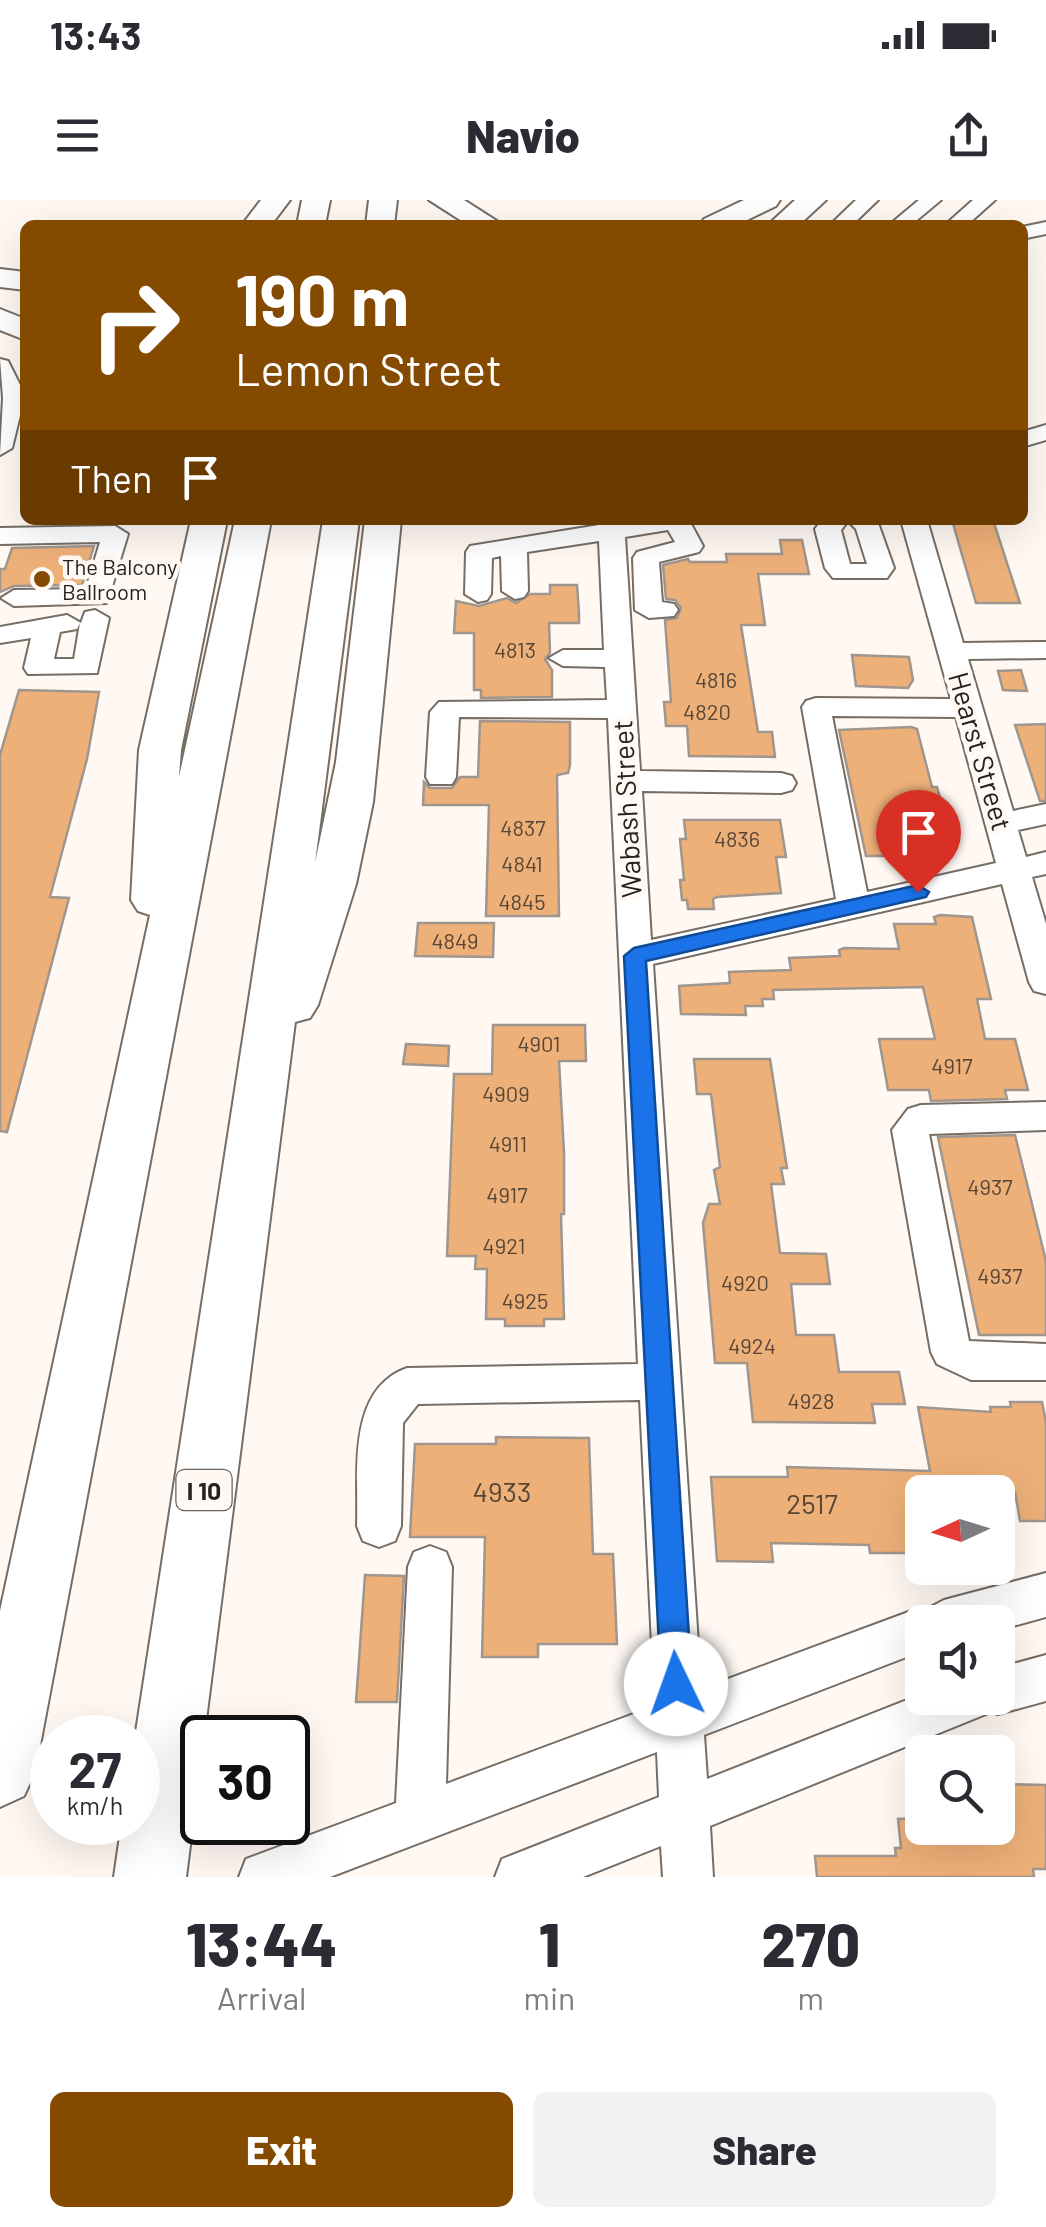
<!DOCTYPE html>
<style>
:root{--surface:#fff;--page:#f2f2f3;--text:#2b2b33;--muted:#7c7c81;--accent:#844a00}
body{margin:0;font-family:Barlow,sans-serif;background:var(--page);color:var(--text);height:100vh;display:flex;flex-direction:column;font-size:38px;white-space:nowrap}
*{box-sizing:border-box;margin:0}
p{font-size:32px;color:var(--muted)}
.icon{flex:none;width:55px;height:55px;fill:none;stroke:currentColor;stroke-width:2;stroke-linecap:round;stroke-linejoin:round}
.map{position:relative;height:1677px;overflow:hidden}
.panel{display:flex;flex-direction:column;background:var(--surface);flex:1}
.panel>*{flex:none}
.banner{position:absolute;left:20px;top:20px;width:1008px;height:305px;border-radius:15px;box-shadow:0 10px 40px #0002;background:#844a00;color:#fff;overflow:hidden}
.needle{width:65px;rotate:266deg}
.fabs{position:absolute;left:905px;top:1275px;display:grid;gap:20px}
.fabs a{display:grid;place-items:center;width:110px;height:110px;border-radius:15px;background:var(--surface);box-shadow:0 10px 40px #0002;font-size:50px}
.speed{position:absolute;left:30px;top:1515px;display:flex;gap:20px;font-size:50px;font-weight:700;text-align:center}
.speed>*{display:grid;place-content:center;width:130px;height:130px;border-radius:50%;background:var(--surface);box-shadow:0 10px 40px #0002;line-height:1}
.speed small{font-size:25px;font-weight:400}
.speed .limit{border:5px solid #111;border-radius:15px;background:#fff;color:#111}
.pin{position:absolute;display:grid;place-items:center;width:85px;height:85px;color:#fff;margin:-102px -42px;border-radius:50% 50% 50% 0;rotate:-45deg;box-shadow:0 0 10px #0007}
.pin .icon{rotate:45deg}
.me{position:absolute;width:110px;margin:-55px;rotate:357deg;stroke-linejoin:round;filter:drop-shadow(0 0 8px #0008)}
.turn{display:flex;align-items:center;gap:35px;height:210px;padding:0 50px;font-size:45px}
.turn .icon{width:130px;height:130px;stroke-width:2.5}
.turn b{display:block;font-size:70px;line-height:85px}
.then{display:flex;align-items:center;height:95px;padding:0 50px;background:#0003;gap:20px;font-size:38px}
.eta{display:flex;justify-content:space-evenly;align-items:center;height:170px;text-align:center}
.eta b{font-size:60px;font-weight:800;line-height:70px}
.action{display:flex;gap:20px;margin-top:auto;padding:20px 50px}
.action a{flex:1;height:115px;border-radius:15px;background:var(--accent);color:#fff;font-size:40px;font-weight:800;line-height:115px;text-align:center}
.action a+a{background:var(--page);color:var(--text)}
.status{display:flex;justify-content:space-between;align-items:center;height:70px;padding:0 50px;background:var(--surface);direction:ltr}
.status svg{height:28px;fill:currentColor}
header{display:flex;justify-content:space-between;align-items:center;height:130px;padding:0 50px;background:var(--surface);font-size:45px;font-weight:800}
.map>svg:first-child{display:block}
</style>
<div class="status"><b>13:43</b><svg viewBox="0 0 49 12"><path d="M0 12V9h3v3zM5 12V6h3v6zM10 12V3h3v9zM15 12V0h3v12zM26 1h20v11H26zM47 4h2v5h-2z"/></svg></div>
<header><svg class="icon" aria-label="menu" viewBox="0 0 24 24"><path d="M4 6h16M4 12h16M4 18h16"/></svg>Navio<svg class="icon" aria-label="share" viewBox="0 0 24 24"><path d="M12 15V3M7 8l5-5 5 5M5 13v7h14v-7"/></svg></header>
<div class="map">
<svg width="1046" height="1677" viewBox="0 0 1046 1677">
<rect width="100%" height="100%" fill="#fff8f3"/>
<path fill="#eeb079" stroke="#a0968e" stroke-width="2.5" d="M952,320H993L1020,403H976Z
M780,340H802L809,374H758L765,425H741L758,532H772L775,557L689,556L687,526H666L664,502H671L665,420L677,418L681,408L675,400L666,399L663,365L688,359L690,362H727L726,354H782Z
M94,346L82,385L14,386L0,392V369H5L12,348Z
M550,385H577L579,413V423H549L550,453L545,459L552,470V497L481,498V490H474V433H454L456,401L479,406L507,398L516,403L530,394H550Z
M852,455L909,457L913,480L908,488L856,486Z
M1021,470L1027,491L1003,490L998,471Z
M19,490L99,492L87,559L50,697L69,698L7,932L0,931V555Z
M480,521L570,522V565L568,573L557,575L559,716H486L489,605H423L424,582L430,588H452L460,577H478Z
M1046,524V601H1040L1015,525Z
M911,527L917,529L932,587H937L953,643H945L948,654L941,656H866L839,530Z
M684,620H780L786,657H776L781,693L717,697L713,699L714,709H688L687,700H682L680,680H684L680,639H686Z
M940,715L972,717L991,799H977L985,839H1015L1028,890H1005L1007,899L931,901L929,890H888L879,839H935L923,787L773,790L774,799H762L763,806H745L746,815L681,814L679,786L730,783L729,772L791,770L789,758L840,756L839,750L844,748L899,749L894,724H936L934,717Z
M418,723H494L493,757L415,756Z
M493,825H585L586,861H559L564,953V1014H561L564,1119H544V1126H505V1119H486L487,1069H475L476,1056H447L454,874H492Z
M406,844L449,846L448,866L403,864Z
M694,859H770L787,968H781L784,984H771L780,1053L826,1054L830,1084H791L796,1135H834L839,1172H899L905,1204H872L875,1223L753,1222L747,1163H715L703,1023L709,1004H720L714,970L720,967L711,894H697Z
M1015,935L1046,1061V1135H979L938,937Z
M1010,1202H1042L1046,1222V1321H1020L1015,1292H917L922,1353H870L869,1345L771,1343L773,1362L717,1361L711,1277H788L787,1267L930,1271L918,1207L991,1212L990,1207H1011Z
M496,1237L589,1238L593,1354H613L617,1444H538V1457H482L485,1337H410L415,1244H496Z
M365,1375L404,1376L397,1502H356Z
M998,1584L1046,1585V1669H1033L1034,1677H817L815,1656H896L895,1648H901L898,1619L922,1618V1628H998Z"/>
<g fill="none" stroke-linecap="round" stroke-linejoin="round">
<defs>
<path id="minor" d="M856,0H878L852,25H830Z
M919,0H941L911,25H889Z
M973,0H995L967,25H945Z
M1046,22V34L1022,39V27Z
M0,159L8,161L25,195L12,248L0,255L3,198Z
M1046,225V240L1022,247V232Z
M598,320H694L691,324L703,346L699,352L659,362L662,402L674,404L678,410L674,416L649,418L635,410L633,358L637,352L675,342L668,330L625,337L640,571L781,573L792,576L796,583L792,590L781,593L642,591L651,740L836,699L802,507L806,501L816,498L951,499L901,320H927L963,443L1046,442V458L968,459L1013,611L1046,604V624L1018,630L1026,657L1046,652V674L1032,677L1046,724V794L1034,791L1029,782L1002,684L653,764L701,1489L922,1407L927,1409L944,1400L1046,1373V1417L998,1430V1422H922V1451L704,1535L707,1579L922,1494V1498H998V1468L1046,1455V1501L998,1514L991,1512L710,1626L713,1677H663L661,1646L583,1677H495L502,1659L659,1597L657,1552L330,1677H239L246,1659L396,1603L408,1367L414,1352L430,1346L446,1352L452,1367L446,1584L655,1506L640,1200L418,1204L403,1223L401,1326L395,1341L379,1347L363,1341L357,1326C359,1273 346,1190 407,1168L638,1164L608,518L459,517L456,577L452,584H430L426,577L430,512L439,502L607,500L605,467L563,466L549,458L563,450H604L599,341L527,352L528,391L524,397L515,399L502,391L501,356L492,358L491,394L487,400L478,402L465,394L466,352L470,346L599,325ZM832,516L956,517L996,663L867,692Z
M822,320H877L894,368L887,378H833L825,368L815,329ZM848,321L856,329L867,364H850L841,330Z
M115,326L128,334L107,403L14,406L1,398L14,390L86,389L100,342L0,344V328Z
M95,410L109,418L97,473L28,474L24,468L31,438L0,443V427L67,415L81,423L85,412ZM80,423L74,459H54L60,432L77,429Z
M1046,902V930L929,934L969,1141L1046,1144V1180H971L937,1164L931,1152L892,930L908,909L921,905Z"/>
<path id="highway" d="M261,0H290L271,25H242Z
M302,0H330L325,25H297Z
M369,0H397L394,25H366Z
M429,0H464L503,25H468Z
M744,0H780L776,6L737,25H700L704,19Z
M795,0H826L799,25H768Z
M0,69L25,72V90L0,87Z
M0,109L25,119V140L0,130Z
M191,320H227L181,550L179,577L235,320H271L35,1572L24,1596L0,1607V1411L150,715L138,711L131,700L139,550Z
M323,320H359L315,663L336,562L365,320H401L373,602L356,684L318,805L310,818L295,822L186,1677H114L122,1622H138L135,1538Z"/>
</defs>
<use href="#minor" stroke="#766d65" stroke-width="4"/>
<use href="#highway" stroke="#766d65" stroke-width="4"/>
<use href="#minor" fill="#fff" fill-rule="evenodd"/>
<use href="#highway" fill="#fff" fill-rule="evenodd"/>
</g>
<path fill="#1a73e8" stroke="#114b97" stroke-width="2.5" d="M918,685L929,692L926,697L646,761L692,1484L687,1495L676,1499L666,1495L661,1484L624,756L634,748Z"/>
<circle fill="#844a00" stroke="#fff8f3" stroke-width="4" cx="42" cy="379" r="10"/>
<g text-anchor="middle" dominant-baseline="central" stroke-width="9" stroke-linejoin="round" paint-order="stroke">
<g font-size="22" fill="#25221f" stroke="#fff8f3" text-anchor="start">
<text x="62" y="366">The Balcony<tspan x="62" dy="25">Ballroom</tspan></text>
</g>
<g font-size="22" fill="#574636">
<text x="515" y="449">4813</text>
<text x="716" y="479">4816</text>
<text x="707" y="511">4820</text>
<text x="523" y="627">4837</text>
<text x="737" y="638">4836</text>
<text x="522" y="663">4841</text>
<text x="522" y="701">4845</text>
<text x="455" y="740">4849</text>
<text x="539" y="843">4901</text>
<text x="952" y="865">4917</text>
<text x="506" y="893">4909</text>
<text x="508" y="943">4911</text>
<text x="990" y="986">4937</text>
<text x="507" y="994">4917</text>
<text x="504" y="1045">4921</text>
<text x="1000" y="1075">4937</text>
<text x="745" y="1082">4920</text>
<text x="525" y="1100">4925</text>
<text x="752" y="1145">4924</text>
<text x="811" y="1200">4928</text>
</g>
<rect fill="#fff8f3" stroke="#66625f" stroke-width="2.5" x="176.5" y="1270" width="55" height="40" rx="8"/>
<g font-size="25" font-weight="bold" fill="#25221f">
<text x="204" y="1290">I 10</text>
</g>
<g font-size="28" fill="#25221f" stroke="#fff8f3">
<text transform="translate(981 551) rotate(74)">Hearst Street</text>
<text transform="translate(626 609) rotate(-93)">Wabash Street</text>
</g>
<g font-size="28" fill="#574636">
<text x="502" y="1291">4933</text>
<text x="812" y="1303">2517</text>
</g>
</g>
</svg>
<div class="fabs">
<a><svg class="needle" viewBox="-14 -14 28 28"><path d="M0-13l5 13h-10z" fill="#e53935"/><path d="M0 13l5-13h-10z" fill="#7c7c81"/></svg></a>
<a><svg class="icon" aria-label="sound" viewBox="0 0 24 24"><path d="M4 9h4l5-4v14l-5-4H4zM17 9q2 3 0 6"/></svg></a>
<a><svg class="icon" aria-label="search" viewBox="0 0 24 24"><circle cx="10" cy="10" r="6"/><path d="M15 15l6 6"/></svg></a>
</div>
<div class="speed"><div>27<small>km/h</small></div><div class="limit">30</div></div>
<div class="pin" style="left:918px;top:692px;background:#d93025"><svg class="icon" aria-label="arrive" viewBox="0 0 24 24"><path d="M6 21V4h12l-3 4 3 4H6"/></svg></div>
<svg class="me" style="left:676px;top:1484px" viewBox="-20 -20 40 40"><circle r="19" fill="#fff"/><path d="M0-13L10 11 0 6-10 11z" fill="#1a73e8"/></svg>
<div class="banner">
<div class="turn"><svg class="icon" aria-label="right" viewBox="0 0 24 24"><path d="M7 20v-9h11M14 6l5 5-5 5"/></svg><div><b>190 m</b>Lemon Street</div></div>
<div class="then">Then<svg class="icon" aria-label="arrive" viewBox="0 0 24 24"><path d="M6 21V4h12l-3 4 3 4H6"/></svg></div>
</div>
</div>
<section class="panel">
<div class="eta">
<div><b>13:44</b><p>Arrival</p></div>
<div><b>1</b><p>min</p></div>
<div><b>270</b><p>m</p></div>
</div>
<div class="action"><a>Exit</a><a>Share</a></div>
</section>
